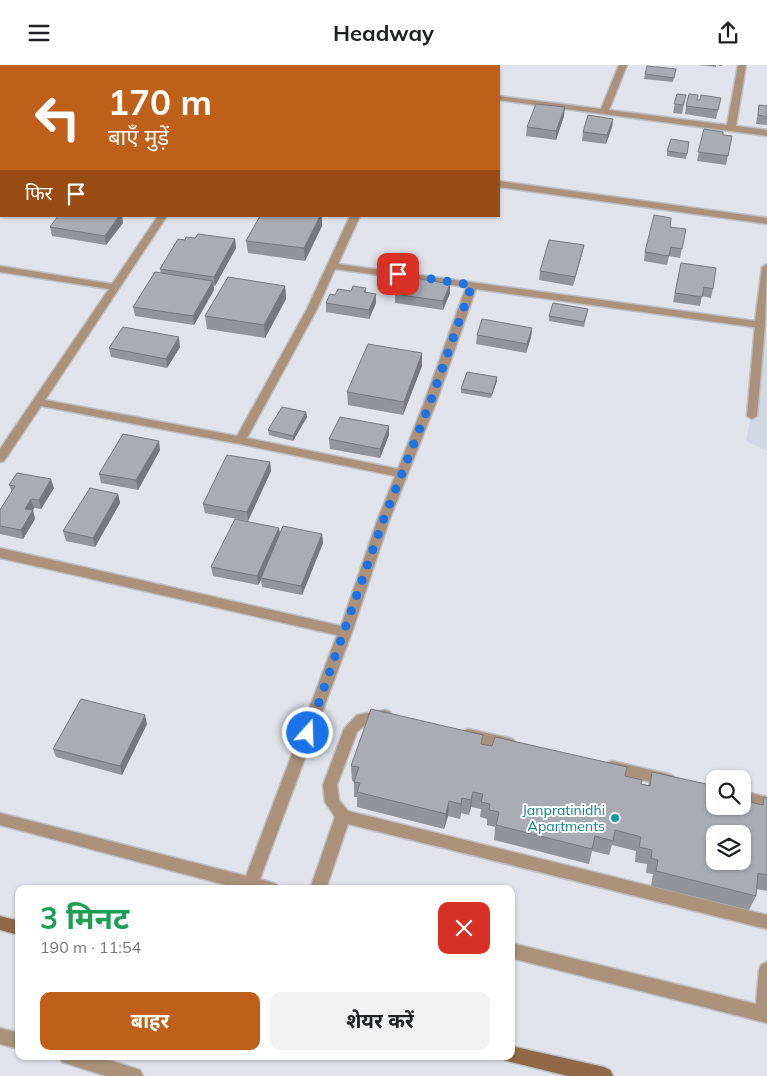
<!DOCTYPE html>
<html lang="hi">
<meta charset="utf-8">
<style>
:root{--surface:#fff;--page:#f2f2f2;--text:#202124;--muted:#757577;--accent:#be5f1a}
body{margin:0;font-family:Mulish,"Noto Sans Devanagari",sans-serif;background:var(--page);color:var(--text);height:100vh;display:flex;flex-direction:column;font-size:19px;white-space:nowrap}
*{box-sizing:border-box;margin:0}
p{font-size:16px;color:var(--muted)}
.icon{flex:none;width:28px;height:28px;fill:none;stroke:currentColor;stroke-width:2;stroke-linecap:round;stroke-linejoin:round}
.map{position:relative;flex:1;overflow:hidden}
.side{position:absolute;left:15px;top:820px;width:500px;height:175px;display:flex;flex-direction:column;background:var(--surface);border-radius:10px;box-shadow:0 1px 4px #0004}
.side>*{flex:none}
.hud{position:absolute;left:0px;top:0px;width:500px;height:152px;box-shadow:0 1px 4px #0004;background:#be5f1a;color:#fff;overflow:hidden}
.fabs{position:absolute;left:706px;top:705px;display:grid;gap:10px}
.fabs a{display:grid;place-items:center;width:45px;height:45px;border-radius:10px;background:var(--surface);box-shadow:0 1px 4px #0004;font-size:25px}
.pin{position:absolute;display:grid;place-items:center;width:42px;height:42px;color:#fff;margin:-21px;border-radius:10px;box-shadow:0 2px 8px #0006}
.me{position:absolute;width:55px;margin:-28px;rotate:20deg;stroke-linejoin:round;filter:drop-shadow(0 0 4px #0008)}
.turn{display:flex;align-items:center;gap:18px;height:105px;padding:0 25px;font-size:22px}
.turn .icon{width:65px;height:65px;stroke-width:2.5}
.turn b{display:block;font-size:35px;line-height:42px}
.then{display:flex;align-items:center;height:48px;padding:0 25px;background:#0003;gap:10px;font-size:19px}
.round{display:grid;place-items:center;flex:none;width:52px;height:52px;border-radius:10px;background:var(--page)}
.overview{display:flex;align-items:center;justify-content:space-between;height:85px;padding:0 25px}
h1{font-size:30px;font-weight:700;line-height:38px;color:#1e9e55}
.cta{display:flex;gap:10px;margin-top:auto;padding:10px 25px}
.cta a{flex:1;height:58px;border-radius:10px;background:var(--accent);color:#fff;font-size:20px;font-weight:700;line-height:58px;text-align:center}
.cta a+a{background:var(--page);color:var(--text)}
header{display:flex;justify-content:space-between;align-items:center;height:65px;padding:0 25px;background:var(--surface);font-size:22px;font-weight:700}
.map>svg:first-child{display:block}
</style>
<header><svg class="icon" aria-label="menu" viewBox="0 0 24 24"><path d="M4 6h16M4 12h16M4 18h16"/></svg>Headway<svg class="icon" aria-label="share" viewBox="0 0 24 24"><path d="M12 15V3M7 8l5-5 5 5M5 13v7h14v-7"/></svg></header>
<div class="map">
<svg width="767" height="1011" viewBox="0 0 767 1011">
<rect width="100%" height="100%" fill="#e0e3ea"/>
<path fill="#d1d7e4" d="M767,266V386L746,376Z"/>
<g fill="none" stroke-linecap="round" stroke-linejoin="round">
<defs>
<path id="service" d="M760,257L765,260L757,351L752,354L747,351L755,260Z"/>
<path id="minor" d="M619,0H627L609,45L727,60L738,0H746L736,61L767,65V71L499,35V31L601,44Z
M0,21H1V25H0Z
M0,92H1V98H0Z
M499,116L767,153V159L499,122Z
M1,122V128L0,129V123Z
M158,151H167L45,335L237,371L307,244L350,151H360L338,199L755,256L762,202L767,199L765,260L760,263L476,224L436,338L389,456L352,567L260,814L276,819L279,824H241L0,760V748L246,811L337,570L0,493V483L341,561L377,456L395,411L240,379L41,341L4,396L0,397V384L109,224L0,207V201L112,219ZM335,204L466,222L424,338L398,404L247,373L317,244Z
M385,645L390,647L392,651L390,655L366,659L357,667L337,720L339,735L348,746L767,850V864L348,759L326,824H310L335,752L325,737L323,720L344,664L357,650Z
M468,664L509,673L514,675L516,679L514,683L509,685L468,676L463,674L461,670L463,666Z
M612,696L668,709L673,711L675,715L673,719L668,721L612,708L607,706L605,702L607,698Z
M742,726L767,732V744L742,738Z
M511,878L756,939L759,905L761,900L767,897V958L511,893Z
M0,963L19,968V984L0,979Z
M60,991H97L140,1005L143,1011H106L62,997Z"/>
<path id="secondary" d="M0,851L19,856V870L0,865Z
M511,981L604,1002L610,1005L613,1011H568L511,997L505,995L504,991H511Z"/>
</defs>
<use href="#service" stroke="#bcbfc5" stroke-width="3"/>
<use href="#minor" stroke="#bcbfc5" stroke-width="3"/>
<use href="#secondary" stroke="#bcbfc5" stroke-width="3"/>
<use href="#service" fill="#ab9179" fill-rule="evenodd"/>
<use href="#minor" fill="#ab9179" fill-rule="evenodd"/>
<use href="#secondary" fill="#8f6945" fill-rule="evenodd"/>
</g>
<path fill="#91949a" d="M699,0H722V1L716,0V2Z
M676,4L673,17L644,14L645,9Z
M677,29L686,30L682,49L673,48Z
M721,33L716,54L685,49L686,41L697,35Z
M759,40L767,41V60L756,59Z
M564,51L556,75L526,71L527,62Z
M613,54L612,62L606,79L582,76L583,67Z
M704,64L723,70L732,71L726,100L697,96Z
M0,68H1V89H0Z
M689,77L686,94L667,91V86Z
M58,151H122L123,158L106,180L52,171L50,162Z
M322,161L305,196L248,188L246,176Z
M686,164L680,193L669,191L667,200L644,196L645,187Z
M195,173L235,174L236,183L215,221L213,220L214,225L194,260L135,251L133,242L161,208L160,204L185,175Z
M584,180L582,189L573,221L539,215L540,206Z
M681,198L713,224L711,233L702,231L700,241L673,237Z
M285,221L286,234L265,273L207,264L205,251Z
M366,223V228L376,229V238L369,254L326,247V238L335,230Z
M450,228L443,245L395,238V229Z
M588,244L584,262L549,256V251Z
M532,263L531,272L526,288L476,279L477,270Z
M180,282L167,303L111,292L109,283Z
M422,301L403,350L348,340L347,327Z
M497,316L491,333L461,328V324Z
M306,347L307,352L293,376L269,370L268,365Z
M389,361V370L380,393L330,384L329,374Z
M160,385L138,425L101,418L99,409Z
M270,397L271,406L248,456L205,448L203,439Z
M9,420L54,423L41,444L34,443L33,445L35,454L23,474L0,469V445L12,427Z
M118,429L120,438L95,482L66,476L63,466Z
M279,463L280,469H322L323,478L302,530L262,522L261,515L258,520L213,511L211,502Z
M147,659L122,710L56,692L53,684Z
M482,679L625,711L641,719L648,720L652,707L715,741L761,740L764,732L767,733V826L756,824V831L749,845L651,821L653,809L646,808L647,799L635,797L636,786L612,780L609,790L592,786L589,799L494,775L495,762L487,760V754L480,752L481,744L471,742L469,750L461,748L460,754L448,751L444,764L357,742V732H354V717L352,716L351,701Z"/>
<path fill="#76787d" d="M565,42L564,51L556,75V66Z
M613,54L612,62L606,79L607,70Z
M119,151H122L123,158L106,180L105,171Z
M320,151H322V161L305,196L304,183Z
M235,174L236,183L215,221L214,212Z
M584,180L582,189L573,221L575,212Z
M213,216L214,225L194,260L193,251Z
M450,219V228L443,245V236Z
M285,221L286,234L265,273L264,260Z
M376,229V238L369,254V245Z
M532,263L531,272L526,288L527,279Z
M179,272L180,282L167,303L166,294Z
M422,288V301L403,350L404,337Z
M497,312V316L491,333L492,329Z
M306,347L307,352L293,376V371Z
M389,361V370L380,393V384Z
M159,376L160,385L138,425L136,415Z
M270,397L271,406L248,456L247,447Z
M51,414L54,423L41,444L39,435Z
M118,429L120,438L95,482L93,473Z
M31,434L34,443L33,445L35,454L23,474L21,465L25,444Z
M279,463L280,472L261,513V515L258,520L257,511Z
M322,469L323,478L302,530L301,521Z
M145,650L147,659L122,710L120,701Z
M473,727L471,742L469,750L471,735Z
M462,733L461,748L460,754L461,739Z
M449,736L448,751L444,764L446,749Z"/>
<path fill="#a9acb3" stroke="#76787d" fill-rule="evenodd" d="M647,1L676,4L674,13L645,9Z
M677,29L686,30L683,40L674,39Z
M689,29L698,30L697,35H700L701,30L721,33L718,45L686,41Z
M536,39L565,42L556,66L527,62Z
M759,40L767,41V52L758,50Z
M588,50L613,54L607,70L583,67Z
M704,64L723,67V70L732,71L728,91L698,87Z
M0,68H1V80H0Z
M671,74L689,77L687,89L667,86Z
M654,150L671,153L670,162L686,164L682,184L671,182L669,191L645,187Z
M58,151H119L105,171L50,162Z
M260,151H320L304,183L246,176Z
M198,169L235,174L214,212L160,204L178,174L185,175L186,172L195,173Z
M549,175L584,180L575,212L540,206Z
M681,198L716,203L713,224L704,222L702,232L675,228Z
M155,207L213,216L193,251L133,242Z
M403,211L450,219L443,236L395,229Z
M228,212L285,221L264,260L205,251Z
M353,221L366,223L364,227L376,229L369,245L326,238L330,229L335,230L338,224L351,226Z
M553,238L588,244L584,257L549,251Z
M482,254L532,263L527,279L477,270Z
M123,262L179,272L166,294L109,283Z
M368,279L422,288L404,337L347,327Z
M467,307L497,312L492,329L461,324Z
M282,342L306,347L293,371L268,365Z
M340,352L389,361L380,384L329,374Z
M123,369L159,376L136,415L99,409Z
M227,390L270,397L247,447L203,439Z
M17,408L51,414L39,435L31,434L25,444L33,445L21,465L0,461V445L15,421L9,420Z
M90,423L118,429L93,473L63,466Z
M235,454L279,463L257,511L211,502Z
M283,461L322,469L301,521L261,513Z
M81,634L145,650L120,701L53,684Z
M371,644L483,670L481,679L492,681L495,672L627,702L625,711L642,715L641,719L650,721L652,707L715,721V741H742V735L763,740L764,732L767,733V810L758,808L756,831L656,806L658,795L651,793L652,785L639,782L641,772L615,765L613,776L595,771L592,784L496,760L499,747L489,745L490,739L481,737L483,729L473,727L471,735L462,733L461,739L449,736L446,749L357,727L360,718L354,717L359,702L351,701ZM715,769H742V796H715Z"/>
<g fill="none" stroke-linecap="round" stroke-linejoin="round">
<path stroke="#1a73e8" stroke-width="9" stroke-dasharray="0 16.2" d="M308,668L383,456L430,338L472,220L398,209"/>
</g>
<circle fill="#0f9aa8" stroke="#fff" stroke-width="2" cx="615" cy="753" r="5"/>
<g text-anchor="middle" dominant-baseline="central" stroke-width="4" stroke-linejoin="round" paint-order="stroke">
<g font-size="14" fill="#0d838f" stroke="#fff" text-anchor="end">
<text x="605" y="745">Janpratinidhi<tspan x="605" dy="16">Apartments</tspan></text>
</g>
</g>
</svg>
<div class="fabs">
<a><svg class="icon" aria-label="search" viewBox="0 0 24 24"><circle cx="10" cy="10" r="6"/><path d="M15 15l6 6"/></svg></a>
<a><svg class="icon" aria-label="layers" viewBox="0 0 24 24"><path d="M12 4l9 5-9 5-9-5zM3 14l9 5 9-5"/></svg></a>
</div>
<div class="pin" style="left:398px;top:209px;background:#d93025"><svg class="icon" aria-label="arrive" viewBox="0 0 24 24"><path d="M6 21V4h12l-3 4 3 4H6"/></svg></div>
<svg class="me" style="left:308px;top:668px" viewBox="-20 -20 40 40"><circle r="17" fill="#1a73e8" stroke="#fff" stroke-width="3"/><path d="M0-11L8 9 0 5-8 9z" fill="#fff"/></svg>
<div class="hud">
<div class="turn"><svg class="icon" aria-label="left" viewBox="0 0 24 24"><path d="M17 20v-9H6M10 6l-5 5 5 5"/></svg><div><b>170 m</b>बाएँ मुड़ें</div></div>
<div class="then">फिर<svg class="icon" aria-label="arrive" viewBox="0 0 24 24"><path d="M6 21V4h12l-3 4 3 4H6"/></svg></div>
</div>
<section class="side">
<div class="overview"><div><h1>3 मिनट</h1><p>190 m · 11:54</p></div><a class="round" style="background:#d93025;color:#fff"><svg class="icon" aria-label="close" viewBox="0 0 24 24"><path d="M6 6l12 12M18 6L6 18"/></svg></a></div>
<div class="cta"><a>बाहर</a><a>शेयर करें</a></div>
</section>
</div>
